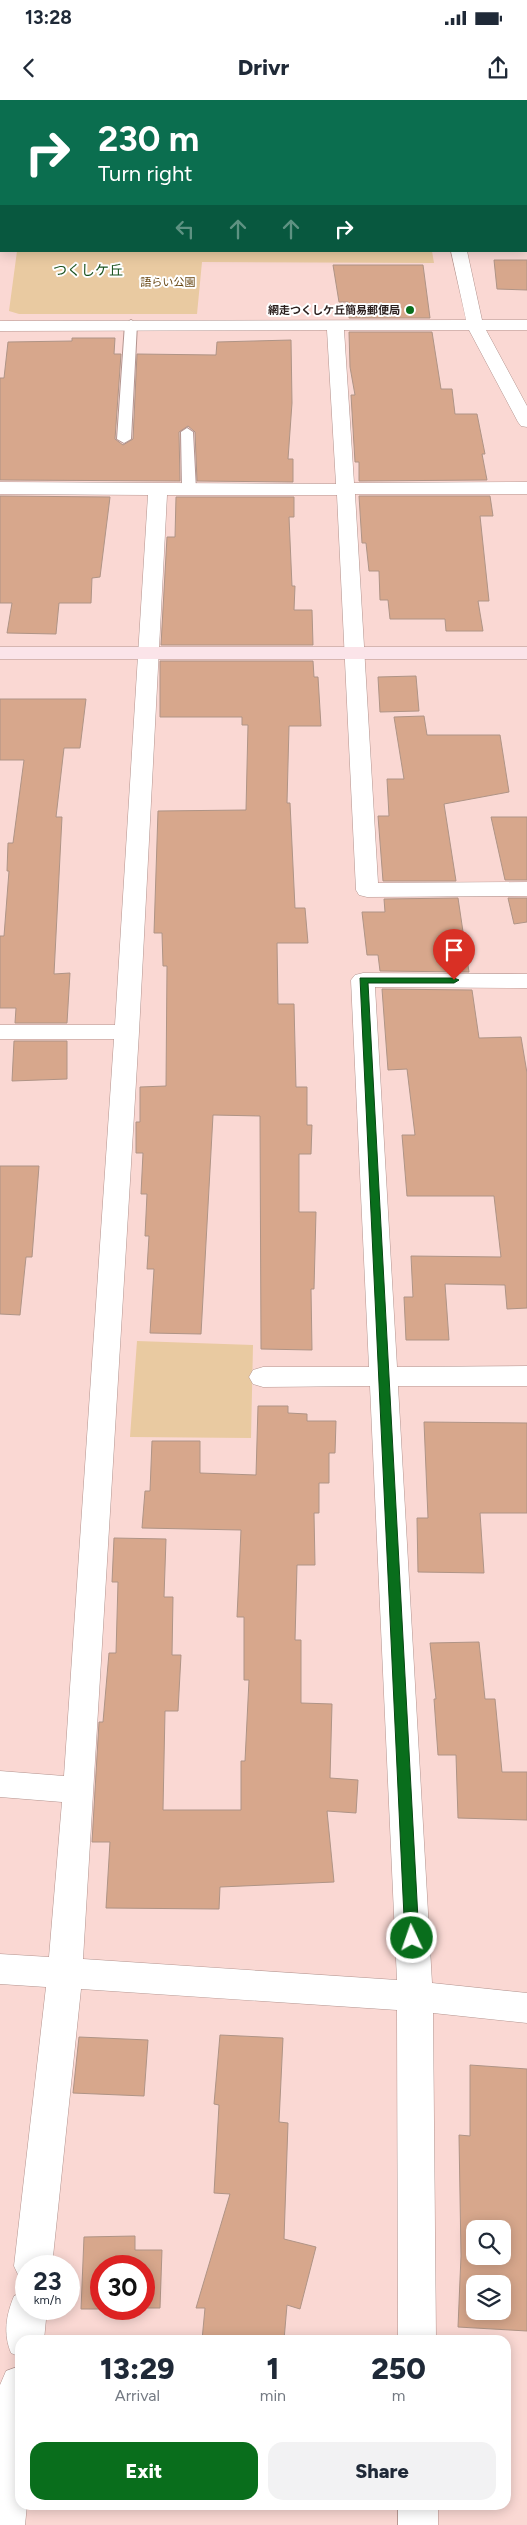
<!DOCTYPE html>
<meta charset="utf-8">
<style>
:root{--surface:#fff;--page:#f2f2f3;--text:#1f2937;--muted:#747a83;--accent:#096e1c}
body{margin:0;font-family:Figtree,"Noto Sans JP",sans-serif;background:var(--page);color:var(--text);height:100vh;display:flex;flex-direction:column;font-size:19px;white-space:nowrap}
*{box-sizing:border-box;margin:0}
p{font-size:16px;color:var(--muted)}
.icon{flex:none;width:28px;height:28px;fill:none;stroke:currentColor;stroke-width:2;stroke-linecap:round;stroke-linejoin:round}
.map{position:relative;flex:1;overflow:hidden}
.details{position:absolute;left:15px;top:2235px;width:496px;height:175px;display:flex;flex-direction:column;background:var(--surface);border-radius:15px;box-shadow:0 2px 12px #0003}
.details>*{flex:none}
.hud{position:absolute;left:0px;top:0px;width:528px;height:152px;box-shadow:0 2px 12px #0003;background:#0b6e4f;color:#fff;overflow:hidden}
.buttons{position:absolute;left:466px;top:2120px;display:grid;gap:10px}
.buttons a{display:grid;place-items:center;width:45px;height:45px;border-radius:10px;background:var(--surface);box-shadow:0 2px 12px #0003;font-size:25px}
.speed{position:absolute;left:15px;top:2155px;display:flex;gap:10px;font-size:25px;font-weight:700;text-align:center}
.speed>*{display:grid;place-content:center;width:65px;height:65px;border-radius:50%;background:var(--surface);box-shadow:0 2px 12px #0003;line-height:1}
.speed small{font-size:12px;font-weight:400}
.speed .limit{border:8px solid #d22;background:#fff;color:#111}
.pin{position:absolute;display:grid;place-items:center;width:42px;height:42px;color:#fff;margin:-51px -21px;border-radius:50% 50% 50% 0;rotate:-45deg;box-shadow:0 0 5px #0007}
.pin .icon{rotate:45deg}
.me{position:absolute;width:55px;margin:-28px;rotate:357deg;stroke-linejoin:round;filter:drop-shadow(0 0 4px #0008)}
.turn{display:flex;align-items:center;gap:18px;height:105px;padding:0 15px;font-size:22px}
.turn .icon{width:65px;height:65px;stroke-width:2.5}
.turn b{display:block;font-size:35px;line-height:42px}
.lanes{display:flex;align-items:center;height:48px;padding:0 15px;background:#0003;justify-content:center;gap:25px;direction:ltr}
.lanes .off{opacity:.35}
.eta{display:flex;justify-content:space-evenly;align-items:center;height:85px;text-align:center}
.eta b{font-size:30px;font-weight:800;line-height:35px}
.button{display:flex;gap:10px;margin-top:auto;padding:10px 15px}
.button a{flex:1;height:58px;border-radius:15px;background:var(--accent);color:#fff;font-size:20px;font-weight:800;line-height:58px;text-align:center}
.button a+a{background:var(--page);color:var(--text)}
.status{display:flex;justify-content:space-between;align-items:center;height:35px;padding:0 25px;background:var(--surface);direction:ltr}
.status svg{height:14px;fill:currentColor}
header{display:flex;justify-content:space-between;align-items:center;height:65px;padding:0 15px;background:var(--surface);font-size:22px;font-weight:800}
.map>svg:first-child{display:block}
</style>
<div class="status"><b>13:28</b><svg viewBox="0 0 49 12"><path d="M0 12V9h3v3zM5 12V6h3v6zM10 12V3h3v9zM15 12V0h3v12zM26 1h20v11H26zM47 4h2v5h-2z"/></svg></div>
<header><svg class="icon" aria-label="back" viewBox="0 0 24 24"><path d="M15 5l-7 7 7 7"/></svg>Drivr<svg class="icon" aria-label="share" viewBox="0 0 24 24"><path d="M12 15V3M7 8l5-5 5 5M5 13v7h14v-7"/></svg></header>
<div class="map">
<svg width="527" height="2425" viewBox="0 0 527 2425">
<rect width="100%" height="100%" fill="#fad8d3"/>
<path fill="#e9caa1" d="M17,151H432L434,163L202,162L197,214H19L9,211Z
M137,1241L253,1245L251,1338L130,1337Z"/>
<path fill="#d7a78c" stroke="#af9486" fill-rule="evenodd" d="M494,160H527V190L497,189Z
M333,165H423L430,218H349L348,202H339Z
M349,232H432L441,289H452L455,314H477L485,354H482L487,380L359,381V362H355L351,295H355L350,267Z
M72,238H115L114,254H121L115,339L123,345L133,339L137,254L216,255L217,242L291,240L292,303L288,359H293V382L197,381L195,332L188,326L179,332L180,381L0,380V278H4L8,242L72,241Z
M0,396L110,397L100,477L92,478L91,503H59L56,534L7,533L12,503H0Z
M359,396H490L493,416H480L489,501H478L483,531H446L445,519H390L388,500H380L379,471H369L366,443H362Z
M176,397H294V417H289L292,486H295L294,510H312L313,545H161L167,437H175Z
M160,561H313L314,577H318L321,626H289L287,703H290L295,808H305L308,843H277L278,904H294L296,987H307V1025H312L311,1054H299V1112H316L314,1189H311L312,1250L261,1249L260,1016L213,1015L201,1234L150,1233L154,1169H147L149,1136H145L147,1094H141L143,1053H136V1022H140V987L166,986L167,866H163L162,833H154L158,711L246,710L248,625H242V617H160Z
M416,576L419,611L380,612L378,577Z
M0,599H86L80,648H64L56,717H62L54,874L70,873L67,923H15L16,908H0V836H4L9,771H7L8,743H13L24,660H0Z
M424,616L427,635H500L509,692L444,704L456,781H383L378,716H389L387,679H404L394,617Z
M491,717H527V780H505Z
M458,798L469,872L380,871L378,855H367L362,812H385L384,799Z
M508,798H527V822L514,824Z
M382,889L472,890L479,938L521,937L527,973V1208L507,1209L505,1185L445,1184L449,1240H406L404,1197H413L411,1156L501,1157L494,1096H407L402,1035H415L407,969L388,970Z
M14,941H67V979L12,981Z
M0,1066H39L32,1157H26L20,1215L0,1214Z
M258,1306H288V1313L307,1314V1321H336L335,1353H329V1383H319V1413H314L315,1465H297L295,1540H301V1603L332,1604L330,1678L358,1680L356,1713L327,1711L334,1782L220,1787L219,1809L106,1808L110,1742H92L99,1622H103L109,1553H116L118,1482H112L114,1438L166,1439L164,1497H173L172,1555H181L178,1611H165L163,1710H241V1661H245L249,1580H244V1517H237L241,1430L142,1428L145,1391H150L152,1341H200V1373L256,1375Z
M424,1322L527,1323V1413H480L484,1473L418,1472L417,1418H428Z
M479,1542L485,1599H495L502,1672H527V1720L458,1718L456,1655H438L434,1599H436L430,1543Z
M220,1935L283,1938L279,2022L288,2023L284,2139L316,2147L300,2209L287,2205L284,2240H202L205,2208H196L230,2094L214,2093L219,2005L214,2004Z
M79,1937L148,1940L144,1996L73,1993Z
M470,1965L527,1969V2231L458,2227L461,2156L459,2035L470,2036ZM475,2129H502V2156H475ZM475,2184H502V2211H475Z
M135,2136V2150H162L160,2208H144V2166H101V2209H115H81L84,2137Z"/>
<g fill="none" stroke-linecap="round" stroke-linejoin="round">
<defs>
<path id="lane" d="M131,220L137,224L131,339L124,343L117,339L125,224Z
M187,328L193,332L196,390L189,394L182,390L181,332Z"/>
<path id="street" d="M17,0H31V1H17Z
M423,0H437L438,1H424Z
M0,35H1V43H0Z
M0,90L1,91V100H0Z
M1,117V133L0,134V118Z
M451,151H467L482,220H527V230H486L527,306V327L521,326L518,322L469,230H344L354,383L527,382V394H355L378,783L527,782V796L367,797L359,795L356,790L337,395H167L139,932L83,1859L397,1880L370,1286L263,1287L253,1284L249,1277L253,1270L263,1267H369L351,880L355,875L363,873L527,874V888L375,887L397,1267L527,1266V1286H398L432,1883L527,1893V1923L433,1913L436,2240H398L397,1910L81,1889L52,2166H26V2181L20,2179L14,2166L46,1887L0,1884V1854L49,1857L62,1702L0,1697V1671L64,1676L114,939H0V925H115L148,395L0,394V382L336,384L327,230L0,231V221L466,220Z
M26,2191V2209H47L44,2240H20V2257L11,2253C3,2234 6,2215 14,2196Z
M20,2266V2405H27L25,2425H0V2285L6,2271Z
M398,2405H438V2425H398Z"/>
<path id="secondary" d="M0,547H527V559H0Z"/>
</defs>
<use href="#lane" stroke="#b3948f" stroke-width="2"/>
<use href="#street" stroke="#b3948f" stroke-width="1"/>
<use href="#secondary" stroke="#b3948f" stroke-width="1"/>
<use href="#lane" fill="#fff" fill-rule="evenodd"/>
<use href="#street" fill="#fff" fill-rule="evenodd"/>
<use href="#secondary" fill="#fbe4e9" fill-rule="evenodd"/>
</g>
<path fill="#096e1c" stroke="#064812" d="M360,878H454L459,880L454,883H368L419,1838L417,1843L412,1844L407,1843L405,1838Z"/>
<circle fill="#096e1c" stroke="#fff" stroke-width="2" cx="410" cy="210" r="5"/>
<g text-anchor="middle" dominant-baseline="central" stroke-width="4" stroke-linejoin="round" paint-order="stroke">
<g font-size="11" fill="#684714" stroke="#fff">
<text x="168" y="182">語らい公園</text>
</g>
<g font-size="11" font-weight="bold" fill="#2b1f1d" stroke="#fff" text-anchor="end">
<text x="400" y="210">網走つくしケ丘簡易郵便局</text>
</g>
<g font-size="14" fill="#1b5320" stroke="#fff">
<text x="88" y="170">つくしケ丘</text>
</g>
</g>
</svg>
<div class="buttons">
<a><svg class="icon" aria-label="search" viewBox="0 0 24 24"><circle cx="10" cy="10" r="6"/><path d="M15 15l6 6"/></svg></a>
<a><svg class="icon" aria-label="layers" viewBox="0 0 24 24"><path d="M12 4l9 5-9 5-9-5zM3 14l9 5 9-5"/></svg></a>
</div>
<div class="speed"><div>23<small>km/h</small></div><div class="limit">30</div></div>
<div class="pin" style="left:454px;top:880px;background:#d93025"><svg class="icon" aria-label="arrive" viewBox="0 0 24 24"><path d="M6 21V4h12l-3 4 3 4H6"/></svg></div>
<svg class="me" style="left:412px;top:1838px" viewBox="-20 -20 40 40"><circle r="17" fill="#096e1c" stroke="#fff" stroke-width="3"/><path d="M0-11L8 9 0 5-8 9z" fill="#fff"/></svg>
<div class="hud">
<div class="turn"><svg class="icon" aria-label="right" viewBox="0 0 24 24"><path d="M7 20v-9h11M14 6l5 5-5 5"/></svg><div><b>230 m</b>Turn right</div></div>
<div class="lanes"><svg class="icon off" aria-label="left" viewBox="0 0 24 24"><path d="M17 20v-9H6M10 6l-5 5 5 5"/></svg><svg class="icon off" aria-label="ahead" viewBox="0 0 24 24"><path d="M12 20V5M6 11l6-6 6 6"/></svg><svg class="icon off" aria-label="ahead" viewBox="0 0 24 24"><path d="M12 20V5M6 11l6-6 6 6"/></svg><svg class="icon" aria-label="right" viewBox="0 0 24 24"><path d="M7 20v-9h11M14 6l5 5-5 5"/></svg></div>
</div>
<section class="details">
<div class="eta">
<div><b>13:29</b><p>Arrival</p></div>
<div><b>1</b><p>min</p></div>
<div><b>250</b><p>m</p></div>
</div>
<div class="button"><a>Exit</a><a>Share</a></div>
</section>
</div>
